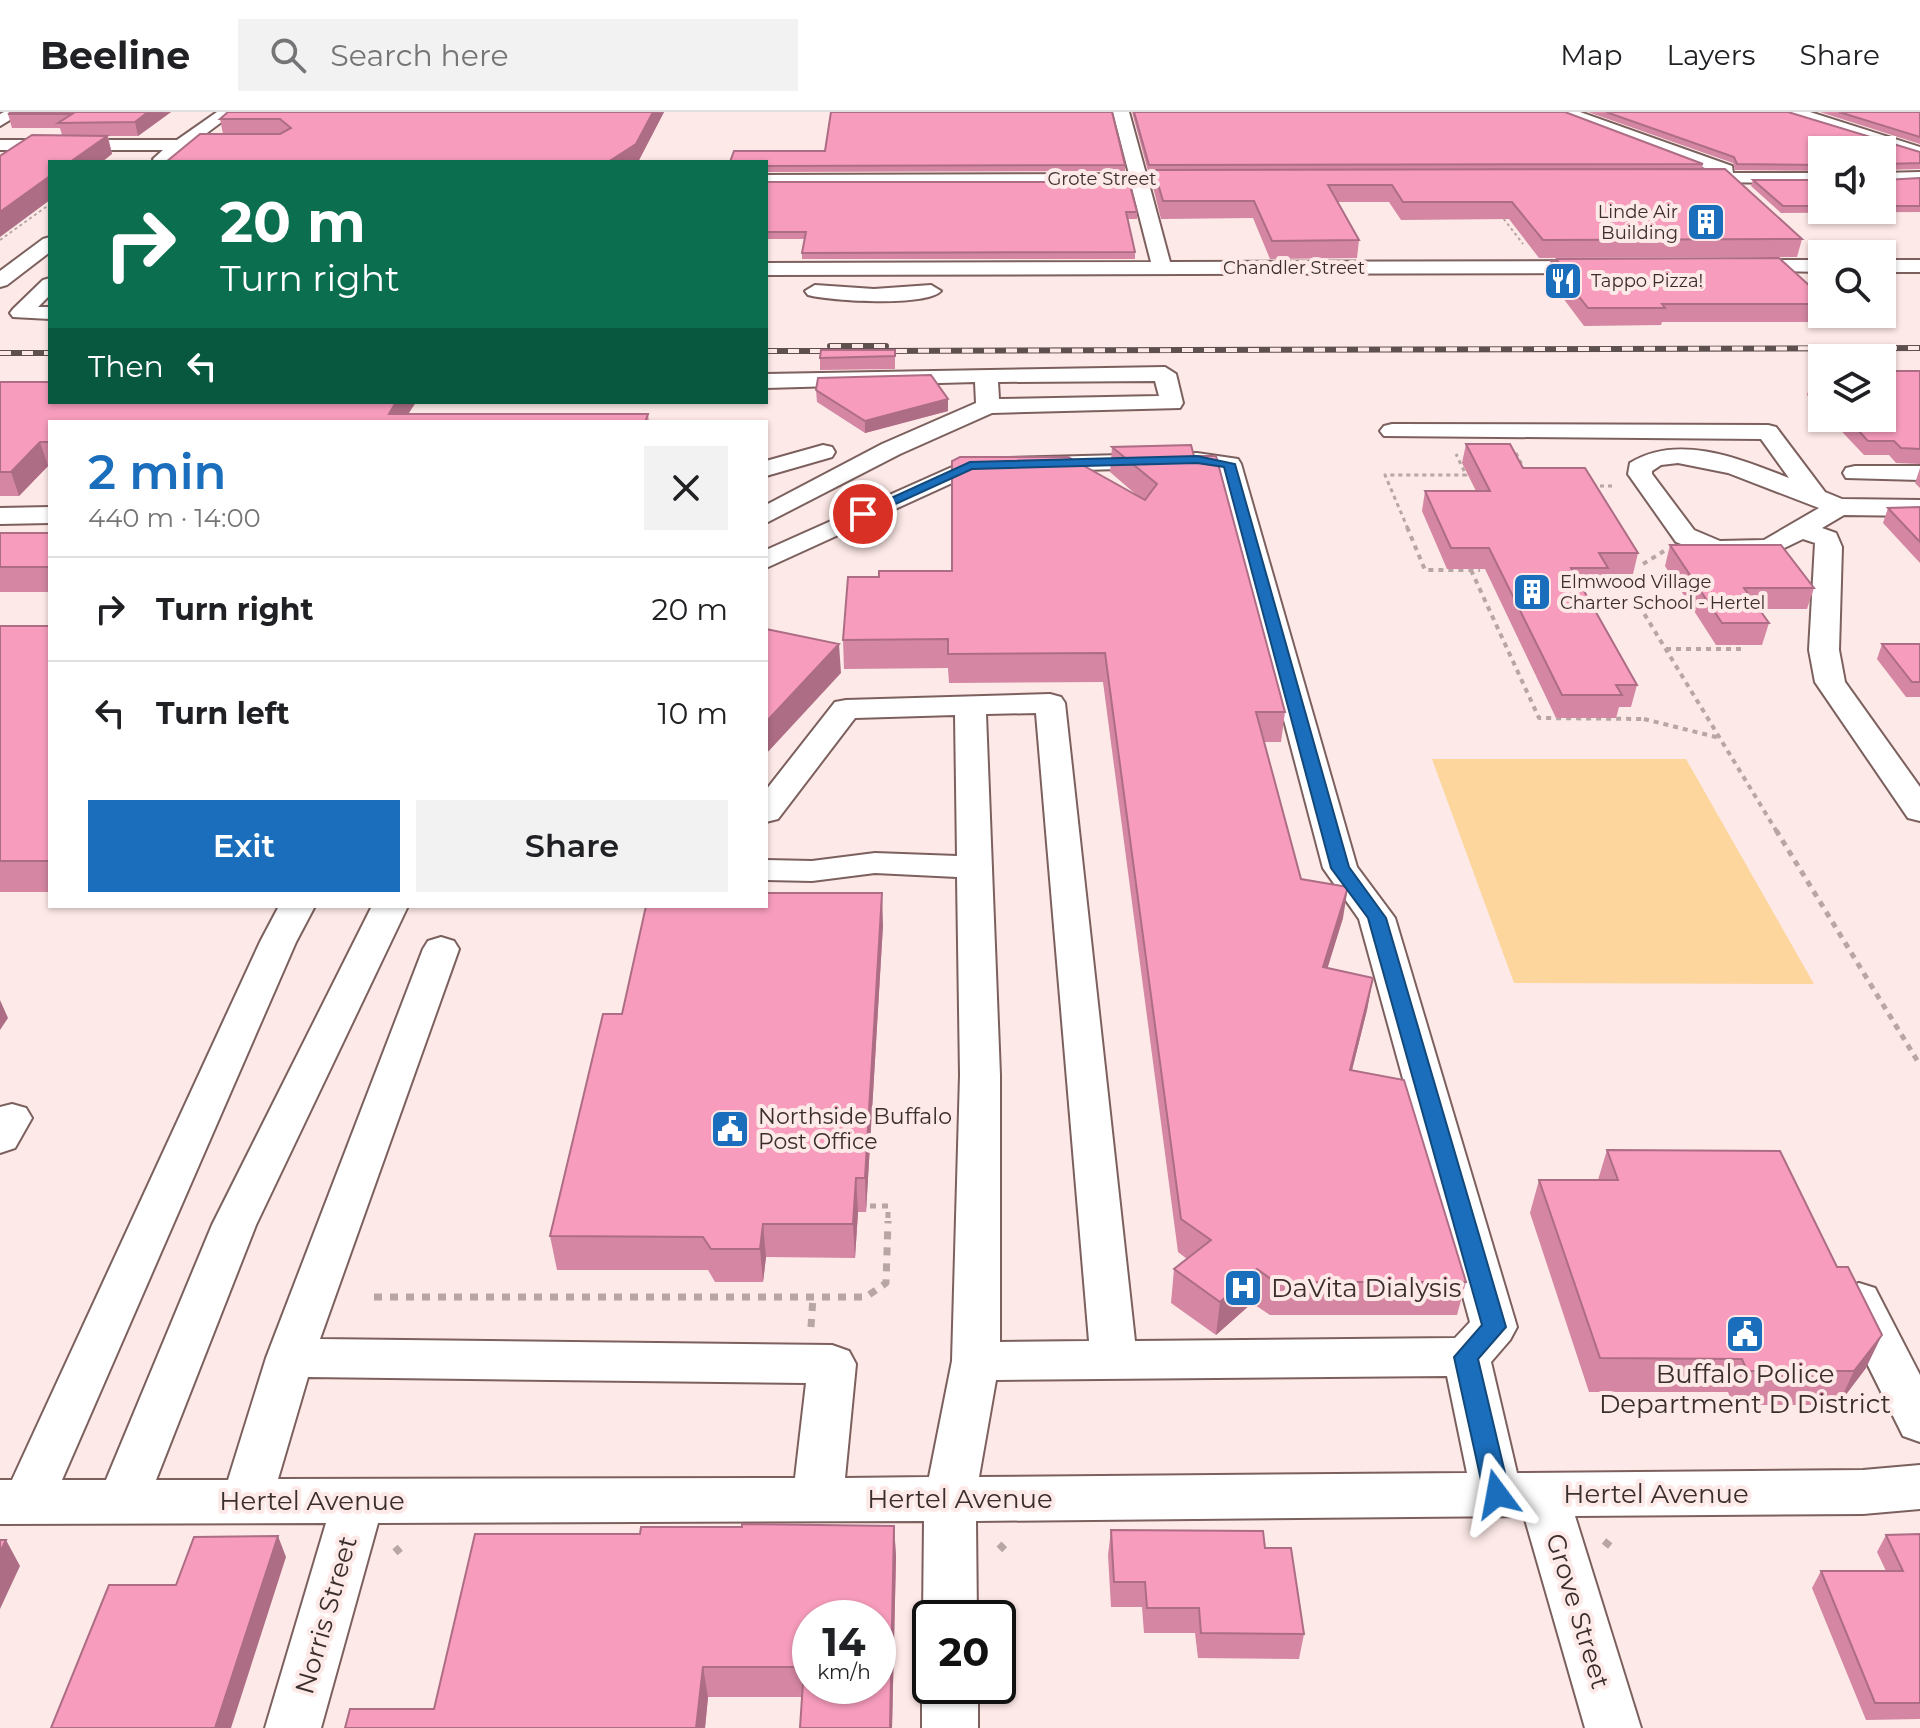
<!DOCTYPE html>
<meta charset="utf-8">
<style>
:root{--surface:#fff;--page:#f2f2f2;--text:#202124;--muted:#757577;--line:#e0e0e0;--accent:#1b6ebc}
body{margin:0;font-family:Montserrat,sans-serif;background:var(--page);color:var(--text);height:100vh;display:flex;flex-direction:column;font-size:30px;white-space:nowrap}
*{box-sizing:border-box;margin:0}
p{font-size:26px;color:var(--muted)}
.icon{flex:none;width:44px;height:44px;fill:none;stroke:currentColor;stroke-width:2;stroke-linecap:round;stroke-linejoin:round}
.map{position:relative;flex:1;overflow:hidden}
.drawer{position:absolute;left:48px;top:308px;width:720px;height:488px;display:flex;flex-direction:column;background:var(--surface);border-radius:0px;box-shadow:0 2px 6px #0004}
.drawer>*{flex:none}
.hud{position:absolute;left:48px;top:48px;width:720px;height:244px;border-radius:0px;box-shadow:0 2px 6px #0004;background:#0b6e4f;color:#fff;overflow:hidden}
.buttons{position:absolute;left:1808px;top:24px;display:grid;gap:16px}
.buttons a{display:grid;place-items:center;width:88px;height:88px;border-radius:0px;background:var(--surface);box-shadow:0 2px 6px #0004;font-size:40px}
.speed{position:absolute;left:792px;top:1488px;display:flex;gap:16px;font-size:40px;font-weight:700;text-align:center}
.speed>*{display:grid;place-content:center;width:104px;height:104px;border-radius:50%;background:var(--surface);box-shadow:0 2px 6px #0004;line-height:1}
.speed small{font-size:20px;font-weight:400}
.speed .limit{border:4px solid #111;border-radius:12px;background:#fff;color:#111}
.pin{position:absolute;display:grid;place-items:center;width:68px;height:68px;color:#fff;margin:-34px;border:4px solid #fff;border-radius:50%;box-shadow:0 2px 8px #0007}
.me{position:absolute;width:88px;margin:-44px;rotate:347deg;stroke-linejoin:round;filter:drop-shadow(0 0 6px #0008)}
.turn{display:flex;align-items:center;gap:28px;height:168px;padding:0 40px;font-size:36px}
.turn .icon{width:104px;height:104px;stroke-width:2.5}
.turn b{display:block;font-size:56px;line-height:68px}
.then{display:flex;align-items:center;height:76px;padding:0 40px;background:#0003;gap:16px;font-size:30px}
.round{display:grid;place-items:center;flex:none;width:84px;height:84px;border-radius:0px;background:var(--page)}
.overview{display:flex;align-items:center;justify-content:space-between;height:136px;padding:0 40px}
h1{font-size:48px;font-weight:600;line-height:60px;color:var(--accent)}
.button{display:flex;gap:16px;margin-top:auto;padding:16px 40px}
.button a{flex:1;height:92px;border-radius:0px;background:var(--accent);color:#fff;font-size:32px;font-weight:600;line-height:92px;text-align:center}
.button a+a{background:var(--page);color:var(--text)}
ul{padding:0;list-style:none}
li{display:flex;align-items:center;gap:24px;height:104px;padding:0 40px;border-top:2px solid var(--line)}
li div{flex:1}
li b{display:block;font-size:30px}
li em{font-style:normal}
header{display:flex;align-items:center;gap:48px;box-sizing:border-box;height:112px;padding:0 40px;background:var(--surface);border-bottom:2px solid var(--line)}
header strong{font-size:38px}
nav{display:flex;gap:44px;margin-inline-start:auto;font-size:28px}
.search{width:560px;height:72px;background:var(--page);display:flex;align-items:center;gap:20px;box-sizing:border-box;padding:0 28px;border-radius:0px;color:var(--muted);font-size:30px}
.map>svg:first-child{display:block}
</style>
<header>
<strong>Beeline</strong>
<div class="search"><svg class="icon" aria-label="search" viewBox="0 0 24 24"><circle cx="10" cy="10" r="6"/><path d="M15 15l6 6"/></svg>Search here</div>
<nav><a>Map</a><a>Layers</a><a>Share</a></nav>
</header>
<div class="map">
<svg width="1920" height="1616" viewBox="0 0 1920 1616">
<rect width="100%" height="100%" fill="#fde9e7"/>
<path fill="#fdd69e" d="M1432,647H1686L1814,872L1514,871Z"/>
<g fill="none" stroke-linecap="round" stroke-linejoin="round">
<defs>
<path id="minor" d="M4,0H23L0,14V2Z
M217,0H235L168,50H155L153,47L163,38H0V28H177Z
M1113,0H1129L1146,62H1200L1209,67L1200,72H1149L1170,150L1596,149L1606,155L1596,161L766,163V151L1151,150L1131,72L766,73V63L1129,62Z
M1557,0H1580L1732,54L1733,61H1822V71L1682,70L1679,66L1688,61H1718Z
M1786,0H1810L1920,35V45L1788,3Z
M1920,60V70L1882,71V61Z
M50,125V140L7,173L0,175V159L43,127Z
M1740,148H1822V160L1733,158L1730,154Z
M1882,148H1920V160H1882Z
M50,166V183L38,195H50V207L13,205L10,201L13,197L43,168Z
M815,173L874,177L931,173L941,179C926,195 830,189 808,183L805,179Z
M1165,255L1176,262L1183,291L1180,296L992,301L900,342L766,411V393L882,332L976,291L975,270L766,276V262ZM1155,269L1159,284L999,287L998,270Z
M1392,312L1768,313L1776,315L1825,380L1842,387L1920,388V404L1844,403L1822,416L1836,421L1842,435L1839,538L1845,570L1920,675V709L1908,706L1815,570L1809,538L1815,431L1803,427L1770,443L1734,446L1706,442L1676,430L1628,362L1630,351C1678,321 1740,347 1789,366L1761,327L1384,324L1380,319L1384,314ZM1678,351L1728,361L1819,396L1764,428L1720,429L1694,418L1652,362V359L1661,353Z
M823,333L832,335L835,340L832,345L766,364V349Z
M1197,341L1238,347L1241,352L1357,755L1395,806L1517,1215L1510,1228L1491,1250L1517,1361L1863,1358L1920,1353V1397L1863,1402L1575,1404L1641,1616H1585L1524,1404L976,1409L977,1506H930V1521L923,1506L924,1409L378,1411L321,1616H265L326,1411L0,1412V1368H12L260,830L279,794H315L296,830L62,1368H106L212,1113L372,794H408L256,1113L156,1368H228L266,1246L423,837L428,829L441,825L454,829L459,837L320,1227L832,1233L849,1239L856,1252L845,1366L929,1365L952,1249L960,963L957,765L875,761L812,769L766,768V748L812,749L875,741L957,744L955,603L855,606L778,707L766,710V678L835,590L846,588L1050,582L1061,585L1065,591L1135,1229L1455,1226L1470,1210L1359,807L1323,756L1218,358L1197,355L974,361L766,456V438L970,347ZM1036,601L1089,1229L1000,1230V963L986,602ZM1447,1264L1467,1361L979,1365L996,1268ZM308,1265L806,1271L795,1366L278,1367Z
M1855,354H1920V368L1846,366L1843,361L1846,356Z
M50,395V411L0,412V396Z
M12,992L26,996L32,1006L15,1036L0,1041V995Z
M1859,1171L1875,1176L1920,1263V1330L1903,1324L1836,1189L1843,1176Z
M930,1557V1574H978V1616H922V1574Z"/>
</defs>
<use href="#minor" stroke="#7c605e" stroke-width="4"/>
<path stroke="#b7a6a4" stroke-width="2" stroke-dasharray="3 3" stroke-linecap="butt" d="M1500,102L1523,132
M0,128L50,92"/>
<path stroke="#b7a6a4" stroke-width="3" stroke-dasharray="4 4" stroke-linecap="butt" d="M1516,341L1526,361
M1592,374H1614
M1408,417L1385,363H1466L1456,342"/>
<path stroke="#b7a6a4" stroke-width="4" stroke-dasharray="5 5" stroke-linecap="butt" d="M1407,415L1425,458H1480
M1643,452L1664,439
M1471,458L1539,606L1644,607
M1634,485L1777,720
M1666,537H1742
M1644,607L1720,626"/>
<path stroke="#b7a6a4" stroke-width="5" stroke-dasharray="6 6" stroke-linecap="butt" d="M1776,718L1920,953
M870,1094H888V1111"/>
<path stroke="#b7a6a4" stroke-width="7" stroke-dasharray="8 8" stroke-linecap="butt" d="M374,1185H866L886,1171L888,1109
M811,1215L813,1185
M1604,1429L1614,1437
M999,1432L1006,1439
M395,1435L401,1442"/>
<use href="#minor" fill="#fff" fill-rule="evenodd"/>
<defs>
<path id="rail" d="M830,234H886
M766,239H842
M874,239L1920,236
M0,241H50"/>
</defs>
<use href="#rail" stroke="#5e504f" stroke-width="6"/>
<use href="#rail" stroke="#fde9e7" stroke-width="4" stroke-dasharray="11" stroke-linecap="butt"/>
</g>
<path fill="#d486a2" d="M12,0H171L138,24H108L112,42L62,23L60,16H12L8,2Z
M228,0H664L638,50L223,22L220,7Z
M1132,0H1565L1703,52L1702,57L1802,127L1797,145L1539,146L1509,107L1401,108L1389,90H1337L1359,128L1357,146L1270,147L1253,106L1161,107L1153,75L1154,59H1148Z
M1588,0H1788L1920,40V57L1882,58L1822,38V59L1735,58L1733,51Z
M1820,0H1920V32Z
M825,39L1125,53V59L766,60V50Z
M1882,60L1884,68L1920,66V100L1781,101L1751,74L1753,68H1822V98H1882Z
M766,70L1137,100V107H1128L1135,140V147H802V141L805,127H766Z
M1557,147L1822,185V202H1827L1825,210H1662L1661,213L1584,214L1548,166L1551,149H1556Z
M895,238V257L820,258V246Z
M1814,259H1822V299L1807,283Z
M1920,259V352L1896,351L1889,343H1864L1829,306H1882Z
M0,270L50,290H416L408,302H648L649,310H50V354H48L19,384H0Z
M816,278L948,287V299L865,321L817,290Z
M1466,332L1523,356L1638,441L1633,462H1606L1603,477H1583L1637,573L1631,595H1619L1616,606H1556L1485,457H1447L1422,399L1425,379H1476L1462,351Z
M1112,335L1194,344L1285,600L1281,630H1264L1301,767L1343,806L1327,856L1373,866L1367,898L1352,958L1466,1170L1457,1203H1270L1252,1191L1216,1223L1171,1191L1174,1157L1187,1147L1178,1140L1103,570L949,571L948,556L844,557L843,528L879,465L952,459L1140,386L1110,360Z
M1920,356V376L1915,371Z
M1920,395V451L1883,411L1888,396Z
M0,421H50V480H0Z
M1670,433L1814,476L1807,497H1759L1769,511L1762,533H1716L1665,454Z
M0,514H50V780H0Z
M1882,532H1920V585H1906L1877,547Z
M883,813L866,1100H858L855,1146L766,1145L763,1170H715L708,1158H557L550,1124L622,902Z
M1607,1038L1866,1256L1838,1293H1733L1728,1280H1589L1530,1101L1539,1068H1598Z
M894,1414L896,1445L892,1616H800L802,1585H708L705,1616H345L434,1597L640,1422L742,1415Z
M1111,1418L1265,1436L1304,1522L1299,1547L1198,1546L1195,1521H1144L1142,1495H1111L1108,1443Z
M1920,1422V1607L1866,1608L1812,1476L1821,1459H1886L1877,1440L1886,1423Z"/>
<path fill="#ad6d84" d="M148,0H171L138,24L135,10Z
M653,0H664L638,50H608Z
M107,24L112,42L102,50H70Z
M50,64V88L0,125V100Z
M948,287V299L865,321V309Z
M396,290H416L403,310L389,302Z
M40,330L48,354L19,384L11,360Z
M839,532L841,561L766,642V610Z
M1348,775L1343,806L1318,887L1323,855Z
M882,781L883,813L866,1100L865,1066Z
M1373,866L1367,898L1344,990L1350,958Z
M0,888L8,906L0,918Z
M856,1066L858,1100L855,1146L853,1112Z
M763,1112L766,1145L763,1170L760,1137Z
M1257,1157L1252,1191L1216,1223L1220,1190Z
M1882,1223L1866,1256L1838,1293L1854,1259Z
M894,1414L896,1445L892,1616H890Z
M278,1424L286,1445L231,1616H215Z
M6,1428L20,1454L0,1497V1440Z
M703,1555L708,1585L705,1616H696Z"/>
<path fill="#f79cbc" stroke="#ad6d84" stroke-width="2" fill-rule="evenodd" d="M12,0H148L135,10L58,11L72,2H8Z
M228,0H653L636,32L608,50H166L200,22H280L291,16L280,7H220Z
M831,0H1112L1125,53L766,54V50H730L734,39H825Z
M1134,0H1565L1703,52L1149,53Z
M1606,0H1788L1920,40V51L1884,52L1882,54V38H1822V53L1737,52L1734,45Z
M1839,0H1920V25Z
M32,23L107,24L70,50H50V64L0,100V44Z
M1725,57L1802,127L1543,128L1512,90H1403L1392,73H1328L1359,128L1272,129L1254,89H1163L1154,58Z
M1882,60L1884,68L1920,66V94H1882Z
M1753,68H1822V94H1783Z
M766,70H1129L1137,100H1126L1135,140L802,141L806,120H766Z
M1779,146L1822,185V192H1662L1665,196H1588L1551,149H1558L1557,147Z
M821,238H895V244L820,246Z
M1814,259H1822V267Z
M1882,259H1920V337L1901,336L1894,329H1868L1847,306H1882Z
M931,263L948,287L865,309L816,278L818,266Z
M1811,268H1822V280Z
M0,270H50V290H396L389,302H648L645,310H50V330H40L11,360H0Z
M1466,332H1510L1523,356H1585L1638,441H1599L1608,456H1571L1637,573H1616L1622,583H1562L1489,436H1451L1425,379H1490Z
M1191,333L1194,344H1216L1285,600H1256L1301,767L1348,775L1323,855L1373,866L1350,958L1404,968L1466,1170H1275L1257,1157L1220,1190L1174,1157L1211,1128L1181,1107L1105,541L948,542V527L843,528L848,465H879V459H952V349L960,345H1068L1145,388L1157,372L1112,335Z
M1920,395V430L1888,396Z
M0,421H50V455H0Z
M1670,433H1781L1814,476H1744L1769,511H1722Z
M0,514H50V749H0Z
M766,517L839,532L766,610Z
M1882,532H1920V570H1912Z
M766,781H882L865,1066H856L853,1112H763L760,1137H711L703,1125L550,1124L603,902H622L646,794H766Z
M1607,1038L1780,1039L1837,1155H1848L1882,1223L1854,1259H1747L1742,1247L1600,1246L1539,1068H1618Z
M742,1412L894,1414L890,1616H800L804,1555H703L696,1616H345L350,1597H434L475,1422H640L641,1415H742ZM810,1506H878V1574H810Z
M1111,1418L1263,1419L1265,1436H1291L1304,1522L1201,1521L1199,1496H1147L1145,1470H1114Z
M1920,1422V1591H1875L1821,1459H1903L1886,1423Z
M278,1424L215,1616H51L109,1473H176L194,1425Z
M0,1428H6L0,1440Z"/>
<path fill="#1b6ebc" stroke="#12487a" stroke-width="2" d="M1197,344L1235,352L1349,755L1386,806L1506,1215L1478,1247L1510,1382L1506,1390L1497,1393L1488,1390L1484,1382L1454,1245L1482,1213L1368,806L1331,756L1224,355L1197,351L972,357L867,405L856,402L970,350Z"/>
<defs>
<symbol id="building-square" viewBox="-11 -11 22 22"><rect x="-9" y="-9" width="18" height="18" rx="4" fill="#1b6ebc" stroke="#fde9e7"/><path d="M-4-6H4V6H1V3H-1V6H-4ZM-2.5-4.3h1.7v1.8h-1.7ZM.8-4.3h1.7v1.8H.8ZM-2.5-1h1.7V.8h-1.7ZM.8-1h1.7V.8H.8Z" fill="#fff"/></symbol>
<symbol id="restaurant-square" viewBox="-11 -11 22 22"><rect x="-9" y="-9" width="18" height="18" rx="4" fill="#1b6ebc" stroke="#fde9e7"/><path d="M-5-6h1v4h1v-4h1v4h1v-4h1v5L-1.5 .5V6h-2V.5L-5-1ZM5-6V6H3V1.5H1.5Q1.5-4 5-6Z" fill="#fff"/></symbol>
<symbol id="civic-square" viewBox="-11 -11 22 22"><rect x="-9" y="-9" width="18" height="18" rx="4" fill="#1b6ebc" stroke="#fde9e7"/><path d="M-.6-6.5H3V-4.5H.6V-3L4-1V1h2V6H-6V1h2V-1L-.6-3ZM-1.2 2.5V6h2.4V2.5Z" fill="#fff"/></symbol>
<symbol id="hospital-square" viewBox="-11 -11 22 22"><rect x="-9" y="-9" width="18" height="18" rx="4" fill="#1b6ebc" stroke="#fde9e7"/><path d="M-5-5h3v3.5h4V-5h3V5h-3V1.5h-4V5h-3Z" fill="#fff"/></symbol>
</defs>
<g fill-rule="evenodd">
<use href="#building-square" x="1684" y="88" width="44" height="44"/>
<use href="#restaurant-square" x="1541" y="147" width="44" height="44"/>
<use href="#building-square" x="1510" y="458" width="44" height="44"/>
<use href="#civic-square" x="708" y="995" width="44" height="44"/>
<use href="#hospital-square" x="1221" y="1154" width="44" height="44"/>
<use href="#civic-square" x="1723" y="1200" width="44" height="44"/>
</g>
<g text-anchor="middle" dominant-baseline="central" stroke-width="8" stroke-linejoin="round" paint-order="stroke">
<g font-size="18" fill="#3a2e2d" stroke="#fde9e7">
<text x="1102" y="67">Grote Street</text>
<text x="1294" y="156">Chandler Street</text>
</g>
<g font-size="18" fill="#3a2e2d" stroke="#fde9e7" text-anchor="start">
<text x="1678" y="100" text-anchor="end">Linde Air<tspan x="1678" dy="21">Building</tspan></text>
<text x="1591" y="169">Tappo Pizza!</text>
<text x="1560" y="470">Elmwood Village<tspan x="1560" dy="21">Charter School - Hertel</tspan></text>
</g>
<g font-size="22" fill="#3a2e2d" stroke="#fde9e7" text-anchor="start">
<text x="758" y="1004">Northside Buffalo<tspan x="758" dy="25">Post Office</tspan></text>
</g>
<g font-size="26" fill="#3a2e2d" stroke="#fde9e7" text-anchor="start">
<text x="1271" y="1176">DaVita Dialysis</text>
<text x="1745" y="1262" text-anchor="middle">Buffalo Police<tspan x="1745" dy="30">Department D District</tspan></text>
</g>
<g font-size="26" fill="#3a2e2d" stroke="#fde9e7">
<text x="1656" y="1382">Hertel Avenue</text>
<text x="960" y="1387">Hertel Avenue</text>
<text x="312" y="1389">Hertel Avenue</text>
<text transform="translate(1578 1499) rotate(73)">Grove Street</text>
<text transform="translate(326 1503) rotate(-74)">Norris Street</text>
</g>
</g>
</svg>
<div class="buttons">
<a><svg class="icon" aria-label="sound" viewBox="0 0 24 24"><path d="M4 9h4l5-4v14l-5-4H4zM17 9q2 3 0 6"/></svg></a>
<a><svg class="icon" aria-label="search" viewBox="0 0 24 24"><circle cx="10" cy="10" r="6"/><path d="M15 15l6 6"/></svg></a>
<a><svg class="icon" aria-label="layers" viewBox="0 0 24 24"><path d="M12 4l9 5-9 5-9-5zM3 14l9 5 9-5"/></svg></a>
</div>
<div class="speed"><div>14<small>km/h</small></div><div class="limit">20</div></div>
<div class="pin" style="left:863px;top:402px;background:#d93025"><svg class="icon" aria-label="arrive" viewBox="0 0 24 24"><path d="M6 21V4h12l-3 4 3 4H6"/></svg></div>
<svg class="me" style="left:1497px;top:1382px" viewBox="-20 -20 40 40"><path d="M0-17L14 15 0 8-14 15z" fill="#1b6ebc" stroke="#fff" stroke-width="4"/></svg>
<div class="hud">
<div class="turn"><svg class="icon" aria-label="right" viewBox="0 0 24 24"><path d="M7 20v-9h11M14 6l5 5-5 5"/></svg><div><b>20 m</b>Turn right</div></div>
<div class="then">Then<svg class="icon" aria-label="left" viewBox="0 0 24 24"><path d="M17 20v-9H6M10 6l-5 5 5 5"/></svg></div>
</div>
<section class="drawer">
<div class="overview"><div><h1>2 min</h1><p>440 m · 14:00</p></div><a class="round"><svg class="icon" aria-label="close" viewBox="0 0 24 24"><path d="M6 6l12 12M18 6L6 18"/></svg></a></div>
<ul>
<li><svg class="icon" aria-label="right" viewBox="0 0 24 24"><path d="M7 20v-9h11M14 6l5 5-5 5"/></svg><div><b>Turn right</b></div><em>20 m</em></li>
<li><svg class="icon" aria-label="left" viewBox="0 0 24 24"><path d="M17 20v-9H6M10 6l-5 5 5 5"/></svg><div><b>Turn left</b></div><em>10 m</em></li>
</ul>
<div class="button"><a>Exit</a><a>Share</a></div>
</section>
</div>
